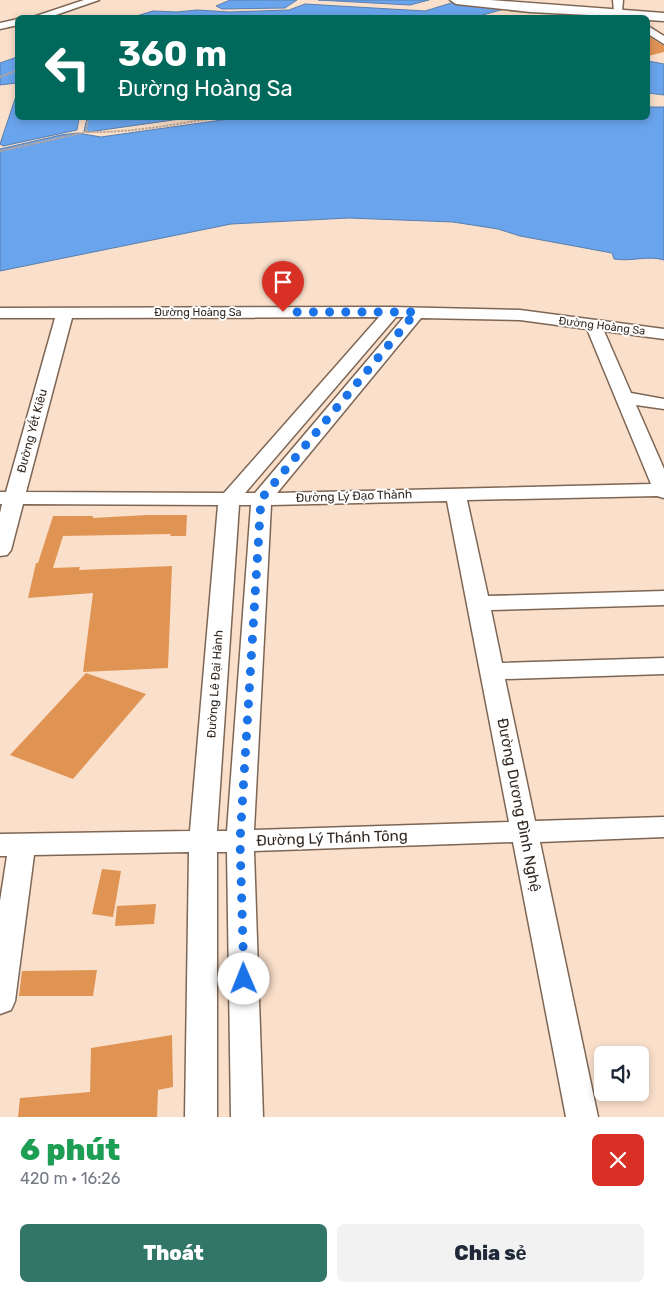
<!DOCTYPE html>
<html lang="vi">
<meta charset="utf-8">
<style>
:root{--surface:#fff;--page:#f2f2f3;--text:#1f2937;--muted:#747a83;--accent:#327668}
body{margin:0;font-family:Rubik,sans-serif;background:var(--page);color:var(--text);height:100vh;display:flex;flex-direction:column;font-size:19px;white-space:nowrap}
*{box-sizing:border-box;margin:0}
p{font-size:16px;color:var(--muted)}
.icon{flex:none;width:28px;height:28px;fill:none;stroke:currentColor;stroke-width:2;stroke-linecap:round;stroke-linejoin:round}
.map{position:relative;height:1117px;overflow:hidden}
.panel{display:flex;flex-direction:column;background:var(--surface);flex:1}
.panel>*{flex:none}
.banner{position:absolute;left:15px;top:15px;width:635px;height:105px;border-radius:8px;box-shadow:0 2px 8px #0003;background:#00695c;color:#fff;overflow:hidden}
.controls{position:absolute;left:594px;top:1046px;display:grid;gap:10px}
.controls a{display:grid;place-items:center;width:55px;height:55px;border-radius:8px;background:var(--surface);box-shadow:0 2px 8px #0003;font-size:25px}
.pin{position:absolute;display:grid;place-items:center;width:42px;height:42px;color:#fff;margin:-51px -21px;border-radius:50% 50% 50% 0;rotate:-45deg;box-shadow:0 0 5px #0007}
.pin .icon{rotate:45deg}
.me{position:absolute;width:55px;margin:-28px;rotate:359deg;stroke-linejoin:round;filter:drop-shadow(0 0 4px #0008)}
.turn{display:flex;align-items:center;gap:18px;height:105px;padding:0 20px;font-size:22px}
.turn .icon{width:65px;height:65px;stroke-width:2.5}
.turn b{display:block;font-size:35px;line-height:42px}
.round{display:grid;place-items:center;flex:none;width:52px;height:52px;border-radius:8px;background:var(--page)}
.head{display:flex;align-items:center;justify-content:space-between;height:85px;padding:0 20px}
h1{font-size:30px;font-weight:800;line-height:38px;color:#1e9e55}
.action{display:flex;gap:10px;margin-top:auto;padding:10px 20px}
.action a{flex:1;height:58px;border-radius:8px;background:var(--accent);color:#fff;font-size:20px;font-weight:800;line-height:58px;text-align:center}
.action a+a{background:var(--page);color:var(--text)}
.map>svg:first-child{display:block}
</style>
<div class="map">
<svg width="664" height="1117" viewBox="0 0 664 1117">
<rect width="100%" height="100%" fill="#fadfca"/>
<path fill="#69a4ec" stroke="#597faf" d="M230,0H297L285,8L222,9L216,6Z
M318,0H429L410,5Z
M461,0H502L499,1L522,4L472,18H130L153,11L177,12L197,10L229,12L289,10L305,4L425,11Z
M17,57V83L0,85V63Z
M648,61L664,64V95L648,93Z
M17,93L18,118H79L77,130L3,146L0,144Z
M648,107H664V260C648,255 631,262 614,259L612,253L520,236L498,229L453,222L349,218L231,224L0,271V149L61,135L77,133L101,137L236,118H648Z
M87,118H187L88,132L84,131Z"/>
<path fill="#e09454" d="M648,36L664,46V52L648,56Z
M147,515H187L186,536H170L171,534L63,536L53,568L80,567L79,570L172,566L168,668L83,672L93,593L28,598L36,563H38L53,516H93V518Z
M86,673L146,694L73,779L10,755Z
M102,869L121,871L113,917L92,914Z
M156,904L154,924L115,926L117,906Z
M97,970L93,996H19L22,971Z
M172,1035L173,1087L158,1090L157,1117H18L20,1098L90,1092L91,1048Z"/>
<g fill="none" stroke-linecap="round" stroke-linejoin="round">
<defs>
<path id="minor" d="M84,0H99L47,18H30Z
M613,0H623L622,12H614Z
M18,19V25L0,29V23Z
M648,26L664,36V44L648,34Z
M392,307L520,310L664,329V339L604,331L631,393L664,399V409L636,405L664,469V498L657,496L467,500L488,596L664,591V605L491,610L502,663L664,658V674L505,679L535,821L664,817V837L540,842L598,1117H566L513,842L254,851L263,1117H231L227,852H217V1117H185L189,852L34,855L15,1001L11,1010L0,1014V901L7,856H0V834L190,831L218,505L23,504L11,550L7,555L0,556V513L2,504H0V492H6L55,318H0V308ZM379,317L224,493L26,492L72,318ZM396,317H404L255,493H245ZM421,318L520,320L587,329L651,484L277,493ZM447,501L509,822L254,830L271,505ZM239,505H251L227,831H217Z"/>
<path id="major" d="M450,0H490L664,13V21L648,20V18L530,12L456,4Z"/>
</defs>
<use href="#minor" stroke="#7e6654" stroke-width="3"/>
<use href="#major" stroke="#7e6654" stroke-width="3"/>
<path stroke="#bba594" stroke-width="2" stroke-dasharray="2.5 1" stroke-linecap="butt" d="M0,77L18,70
M88,118L86,132C129,133 171,125 214,118
M0,151L86,132"/>
<use href="#minor" fill="#fff" fill-rule="evenodd"/>
<use href="#major" fill="#fff" fill-rule="evenodd"/>
</g>
<g fill="none" stroke-linecap="round" stroke-linejoin="round">
<path stroke="#1a73e8" stroke-width="9" stroke-dasharray="0 16.2" d="M244,979L240,841L261,499L416,312H283"/>
</g>
<g text-anchor="middle" dominant-baseline="central" stroke-width="4" stroke-linejoin="round" paint-order="stroke">
<g font-size="11" fill="#332922" stroke="#fff">
<text x="198" y="312">Đường Hoàng Sa</text>
<text transform="translate(602 326) rotate(7)">Đường Hoàng Sa</text>
</g>
<g font-size="12" fill="#332922" stroke="#fff">
<text transform="translate(32 431) rotate(-75)">Đường Yết Kiêu</text>
<text transform="translate(354 496) rotate(-2)">Đường Lý Đạo Thành</text>
<text transform="translate(215 684) rotate(-86)">Đường Lê Đại Hành</text>
</g>
<g font-size="15" fill="#332922" stroke="#fff">
<text transform="translate(519 805) rotate(79)">Đường Dương Đình Nghệ</text>
<text transform="translate(332 838) rotate(-2)">Đường Lý Thánh Tông</text>
</g>
</g>
</svg>
<div class="controls">
<a><svg class="icon" aria-label="sound" viewBox="0 0 24 24"><path d="M4 9h4l5-4v14l-5-4H4zM17 9q2 3 0 6"/></svg></a>
</div>
<div class="pin" style="left:283px;top:312px;background:#d93025"><svg class="icon" aria-label="arrive" viewBox="0 0 24 24"><path d="M6 21V4h12l-3 4 3 4H6"/></svg></div>
<svg class="me" style="left:244px;top:979px" viewBox="-20 -20 40 40"><circle r="19" fill="#fff"/><path d="M0-13L10 11 0 6-10 11z" fill="#1a73e8"/></svg>
<div class="banner">
<div class="turn"><svg class="icon" aria-label="left" viewBox="0 0 24 24"><path d="M17 20v-9H6M10 6l-5 5 5 5"/></svg><div><b>360 m</b>Đường Hoàng Sa</div></div>
</div>
</div>
<section class="panel">
<div class="head"><div><h1>6 phút</h1><p>420 m · 16:26</p></div><a class="round" style="background:#d93025;color:#fff"><svg class="icon" aria-label="close" viewBox="0 0 24 24"><path d="M6 6l12 12M18 6L6 18"/></svg></a></div>
<div class="action"><a>Thoát</a><a>Chia sẻ</a></div>
</section>
